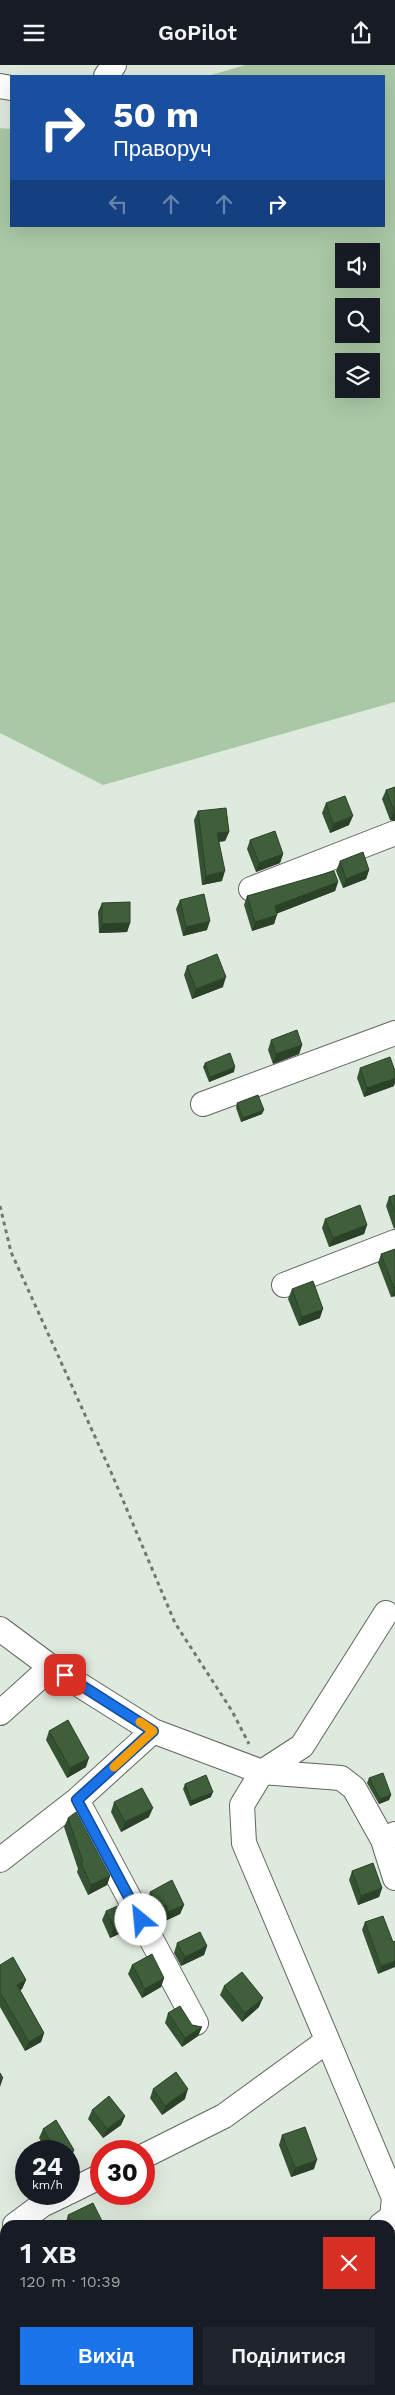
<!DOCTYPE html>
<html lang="uk">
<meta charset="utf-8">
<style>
:root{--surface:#171b24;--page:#20242c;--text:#f1f3f6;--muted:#9ea1a6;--accent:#1a73e8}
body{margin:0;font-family:"Work Sans",sans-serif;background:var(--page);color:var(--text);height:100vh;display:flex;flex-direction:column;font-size:19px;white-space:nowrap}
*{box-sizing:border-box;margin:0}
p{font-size:16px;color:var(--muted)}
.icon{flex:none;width:28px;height:28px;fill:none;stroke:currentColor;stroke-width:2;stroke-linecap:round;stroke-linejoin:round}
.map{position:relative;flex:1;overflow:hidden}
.sheet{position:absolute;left:0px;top:2155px;width:395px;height:175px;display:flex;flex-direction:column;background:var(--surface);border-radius:15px 15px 0 0;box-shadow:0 5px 20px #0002}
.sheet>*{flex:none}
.guide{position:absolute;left:10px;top:10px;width:375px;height:152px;border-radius:0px;box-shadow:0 5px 20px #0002;background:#1a4fa0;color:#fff;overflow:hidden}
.buttons{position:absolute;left:335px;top:178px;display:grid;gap:10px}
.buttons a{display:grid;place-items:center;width:45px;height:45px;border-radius:0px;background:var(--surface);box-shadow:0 5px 20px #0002;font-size:25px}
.speed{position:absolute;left:15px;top:2075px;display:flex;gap:10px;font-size:25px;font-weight:700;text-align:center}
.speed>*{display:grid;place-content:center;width:65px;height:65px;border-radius:50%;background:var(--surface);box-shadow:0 5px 20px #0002;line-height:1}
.speed small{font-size:12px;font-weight:400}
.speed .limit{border:8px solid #d22;background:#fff;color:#111}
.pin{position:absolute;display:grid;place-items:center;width:42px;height:42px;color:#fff;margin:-21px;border-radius:10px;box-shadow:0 2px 8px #0006}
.me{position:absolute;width:55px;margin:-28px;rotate:332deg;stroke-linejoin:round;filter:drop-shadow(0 0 4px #0008)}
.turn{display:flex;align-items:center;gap:18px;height:105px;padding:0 20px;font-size:22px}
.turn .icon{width:65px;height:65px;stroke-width:2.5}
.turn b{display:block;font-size:35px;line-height:42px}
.lanes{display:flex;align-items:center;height:48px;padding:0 20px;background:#0003;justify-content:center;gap:25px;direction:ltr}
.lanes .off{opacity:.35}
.round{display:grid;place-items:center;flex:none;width:52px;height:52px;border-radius:0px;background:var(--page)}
.overview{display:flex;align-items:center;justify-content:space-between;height:85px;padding:0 20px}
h1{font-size:30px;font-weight:600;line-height:38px}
.primary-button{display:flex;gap:10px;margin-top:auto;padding:10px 20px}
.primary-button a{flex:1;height:58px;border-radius:0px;background:var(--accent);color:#fff;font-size:20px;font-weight:600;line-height:58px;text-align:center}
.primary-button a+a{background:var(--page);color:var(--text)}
header{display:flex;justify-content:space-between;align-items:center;height:65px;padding:0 20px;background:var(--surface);font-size:22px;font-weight:600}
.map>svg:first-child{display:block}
</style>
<header><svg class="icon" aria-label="menu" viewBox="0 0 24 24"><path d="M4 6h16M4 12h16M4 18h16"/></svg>GoPilot<svg class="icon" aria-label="share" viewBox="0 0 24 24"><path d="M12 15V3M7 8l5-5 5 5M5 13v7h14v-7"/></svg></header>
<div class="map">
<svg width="395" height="2330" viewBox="0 0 395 2330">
<rect width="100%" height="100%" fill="#dfeade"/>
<path fill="#a9c8a5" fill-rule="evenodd" d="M245,0H395V637L103,720L0,668V63L11,64V161H384V11H208ZM344,186H371V214H344ZM344,241H371V269H344ZM344,296H371V324H344Z"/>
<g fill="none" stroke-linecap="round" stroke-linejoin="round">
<defs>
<path id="street" d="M106,11L114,0
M0,21L11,23
M251,824L395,768
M203,1039L395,968
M284,1220L395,1177
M0,1564L51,1602L153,1666L262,1707L341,1713L354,1723L383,1775L395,1769
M0,1648L51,1602
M77,1735L196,1958
M383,1775L395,1813
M0,1795L77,1735L153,1666
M144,2091L224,2051L327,1976
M69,2127L101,2111
M15,2160L42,2140L65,2129
M381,2160L392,2152L394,2133L244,1778L242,1740L262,1707L302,1681L386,1548
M390,2317L395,2329
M206,2325L208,2330"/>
</defs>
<use href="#street" stroke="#5e675d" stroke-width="26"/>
<path stroke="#727871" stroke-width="3" stroke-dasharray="4 4" stroke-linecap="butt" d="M0,1141L11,1187L111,1407L175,1558L232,1646L249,1679"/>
<use href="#street" stroke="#fff" stroke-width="24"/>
</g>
<path fill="#355232" d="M395,722V756L390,755L382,734L386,725Z
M326,738L349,760L330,768L322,748Z
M198,746L229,767L225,776L219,777L222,816L202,820L194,755Z
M250,775L283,789L280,798L256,807L247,784Z
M340,796L369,805L366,814L343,823L336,806Z
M338,817L335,826L277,848L274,859L252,866L244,840L247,831Z
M180,835L207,865L183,871L176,844Z
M102,838L130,858L127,867L99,868L98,847Z
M187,901L223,922L192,934L184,910Z
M271,975L302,980L299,989L273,999L268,985Z
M205,998L234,1007L209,1017L203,1002Z
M360,1003L394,1021L364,1032L357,1013Z
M237,1038L262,1049L241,1057L236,1043Z
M395,1130V1163L394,1164L386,1141L389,1132Z
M325,1154L367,1160L364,1169L329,1182L322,1163Z
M395,1184V1231L391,1232L378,1198L381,1189Z
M292,1224L320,1253L299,1261L288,1234Z
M49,1666L86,1702L67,1713L46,1675Z
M369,1713L391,1730L389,1735L379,1739L367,1718Z
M185,1719L211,1732L190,1741L183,1724Z
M114,1737L149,1752L121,1767L111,1747Z
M68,1753L110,1811L107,1820L88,1830L77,1807L78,1804L64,1762Z
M352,1806L382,1823L379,1832L358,1840L349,1815Z
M150,1827L184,1840L180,1849L165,1856L162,1850L155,1853L147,1836Z
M106,1846L130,1864L110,1873L102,1855Z
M365,1857L393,1877L378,1909L362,1865Z
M177,1878L207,1881L204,1890L181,1901L174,1888Z
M0,1900L26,1915L22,1924L20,1925L44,1968L41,1977L25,1986L0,1942Z
M132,1900L164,1913L161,1922L142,1933L128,1909Z
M224,1921L259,1942L242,1957L220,1930Z
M168,1948L192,1960L202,1962L198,1971L182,1982L165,1958Z
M153,2024L185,2034L162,2050L150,2033Z
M92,2045L125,2051L121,2060L103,2073L88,2054Z
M56,2055L74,2085L71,2094L69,2095V2086H47L39,2073L43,2064Z
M282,2070L314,2104L291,2112L279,2080Z
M68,2150L104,2160H65Z
M219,2325H243L241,2330H221Z"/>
<path fill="#2b4229" d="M394,746H395V756L390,755Z
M353,751L349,760L330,768L333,759Z
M229,767L225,776L214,777L217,768Z
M283,789L280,798L256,807L259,798Z
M369,805L366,814L343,823L346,814Z
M225,806L222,816L202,820L206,811Z
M338,817L335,826L271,851L275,841Z
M277,850L274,859L252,866L255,857Z
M210,856L207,865L183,871L186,862Z
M130,858L127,867L99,868L102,859Z
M226,912L223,922L192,934L196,924Z
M302,980L299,989L273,999L276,989Z
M235,1002L234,1007L209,1017L210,1012Z
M395,1013V1018L394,1021L364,1032L367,1023Z
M264,1045L262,1049L241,1057L243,1053Z
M367,1160L364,1169L329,1182L333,1173Z
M394,1223H395V1231L391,1232Z
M323,1244L320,1253L299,1261L302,1252Z
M89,1693L86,1702L67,1713L70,1703Z
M213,1727L211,1732L190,1741L191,1736Z
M391,1730L389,1735L379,1739L380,1734Z
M153,1743L149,1752L121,1767L125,1757Z
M110,1811L107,1820L88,1830L91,1820Z
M382,1823L379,1832L358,1840L361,1831Z
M166,1840L162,1850L155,1853L159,1843Z
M184,1840L180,1849L165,1856L168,1847Z
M133,1855L130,1864L110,1873L114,1863Z
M207,1881L204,1890L181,1901L185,1892Z
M395,1896V1902L378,1909L381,1901Z
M164,1913L161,1922L142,1933L145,1924Z
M26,1915L22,1924L14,1929L17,1920Z
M263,1933L259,1942L242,1957L245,1948Z
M202,1962L198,1971L182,1982L185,1973Z
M44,1968L41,1977L25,1986L29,1977Z
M3,2013L0,2022V2015Z
M188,2024L185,2034L162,2050L165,2041Z
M125,2051L121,2060L103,2073L107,2064Z
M74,2085L71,2094L69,2095V2088Z
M317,2095L314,2104L291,2112L295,2103Z
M395,2222L393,2229L390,2230V2224Z
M239,2325H243L241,2330H226Z"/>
<path fill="#3e5f3a" stroke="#2b4229" d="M395,722V746H394L386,725Z
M345,731L353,751L333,759L326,738Z
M226,743L229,767L217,768L225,806L206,811L198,746Z
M275,766L283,789L259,798L250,775Z
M363,787L369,805L346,814L340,796Z
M334,806L338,817L275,841L277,850L255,857L247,831Z
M204,829L210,856L186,862L180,835Z
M130,837V858L102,859V838Z
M217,889L226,912L196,924L187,901Z
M297,965L302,980L276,989L271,975Z
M230,988L235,1002L210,1012L205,998Z
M390,992L395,1006V1013L367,1023L360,1003Z
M258,1030L264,1045L243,1053L237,1038Z
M395,1130V1148L389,1132Z
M360,1140L367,1160L333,1173L325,1154Z
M395,1184V1223H394L381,1189Z
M313,1216L323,1244L302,1252L292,1224Z
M68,1655L89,1693L70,1703L49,1666Z
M383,1708L391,1730L380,1734L369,1713Z
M206,1710L213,1727L191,1736L185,1719Z
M142,1723L153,1743L125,1757L114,1737Z
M76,1747L110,1811L91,1820L81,1798L83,1797L68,1753Z
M373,1798L382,1823L361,1831L352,1806Z
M172,1815L184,1840L168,1847L166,1840L159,1843L150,1827Z
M125,1838L133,1855L114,1863L106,1846Z
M383,1851L393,1877L395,1876V1896L381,1901L365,1857Z
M200,1867L207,1881L185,1892L177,1878Z
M152,1889L164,1913L145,1924L132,1900Z
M13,1892L26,1915L17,1920L44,1968L29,1977L1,1929L0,1930V1900Z
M242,1907L263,1933L245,1948L224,1921Z
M180,1941L192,1960L202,1962L185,1973L168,1948Z
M176,2007L188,2024L165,2041L153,2024Z
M0,2008L3,2013L0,2015Z
M109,2031L125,2051L107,2064L92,2045Z
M56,2055L74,2085L69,2088V2086H56L43,2064Z
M305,2062L317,2095L295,2103L282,2070Z
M93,2138L104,2160H73L68,2150Z
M390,2206L395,2219V2222L390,2224Z
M184,2325H186L188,2330H171Z
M224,2325H239L226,2330H222Z
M366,2325H385L388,2330H355V2329Z"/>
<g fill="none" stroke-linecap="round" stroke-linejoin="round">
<defs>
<path id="route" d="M65,1610L153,1666L77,1735L141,1855"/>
</defs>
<use href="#route" stroke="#114b97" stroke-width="12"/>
<use href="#route" stroke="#1a73e8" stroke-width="9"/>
<path stroke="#f59e0b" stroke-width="9" d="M114,1702L153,1666L140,1657"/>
</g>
</svg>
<div class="buttons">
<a><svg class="icon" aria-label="sound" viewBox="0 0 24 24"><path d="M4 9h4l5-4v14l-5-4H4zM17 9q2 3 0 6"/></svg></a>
<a><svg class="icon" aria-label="search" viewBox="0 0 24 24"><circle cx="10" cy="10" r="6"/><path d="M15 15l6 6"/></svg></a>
<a><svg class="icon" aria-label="layers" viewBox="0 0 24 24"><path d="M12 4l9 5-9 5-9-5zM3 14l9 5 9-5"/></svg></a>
</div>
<div class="speed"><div>24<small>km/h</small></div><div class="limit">30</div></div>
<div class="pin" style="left:65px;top:1610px;background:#d93025"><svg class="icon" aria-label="arrive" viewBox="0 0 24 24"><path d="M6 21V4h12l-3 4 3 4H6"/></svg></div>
<svg class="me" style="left:141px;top:1855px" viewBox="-20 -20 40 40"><circle r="19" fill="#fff"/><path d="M0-13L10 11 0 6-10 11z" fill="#1a73e8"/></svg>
<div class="guide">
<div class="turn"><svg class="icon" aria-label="right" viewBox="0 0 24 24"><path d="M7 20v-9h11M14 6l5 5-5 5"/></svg><div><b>50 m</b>Праворуч</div></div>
<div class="lanes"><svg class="icon off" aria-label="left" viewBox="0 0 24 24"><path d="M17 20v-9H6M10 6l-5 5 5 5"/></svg><svg class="icon off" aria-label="ahead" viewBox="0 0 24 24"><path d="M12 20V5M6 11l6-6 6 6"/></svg><svg class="icon off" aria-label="ahead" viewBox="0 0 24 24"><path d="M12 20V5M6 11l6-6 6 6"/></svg><svg class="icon" aria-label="right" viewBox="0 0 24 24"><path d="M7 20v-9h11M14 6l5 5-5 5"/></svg></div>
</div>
<section class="sheet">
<div class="overview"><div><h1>1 хв</h1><p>120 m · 10:39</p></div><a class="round" style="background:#d93025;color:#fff"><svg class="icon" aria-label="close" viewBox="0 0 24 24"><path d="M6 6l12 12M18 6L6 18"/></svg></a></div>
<div class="primary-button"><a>Вихід</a><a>Поділитися</a></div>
</section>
</div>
